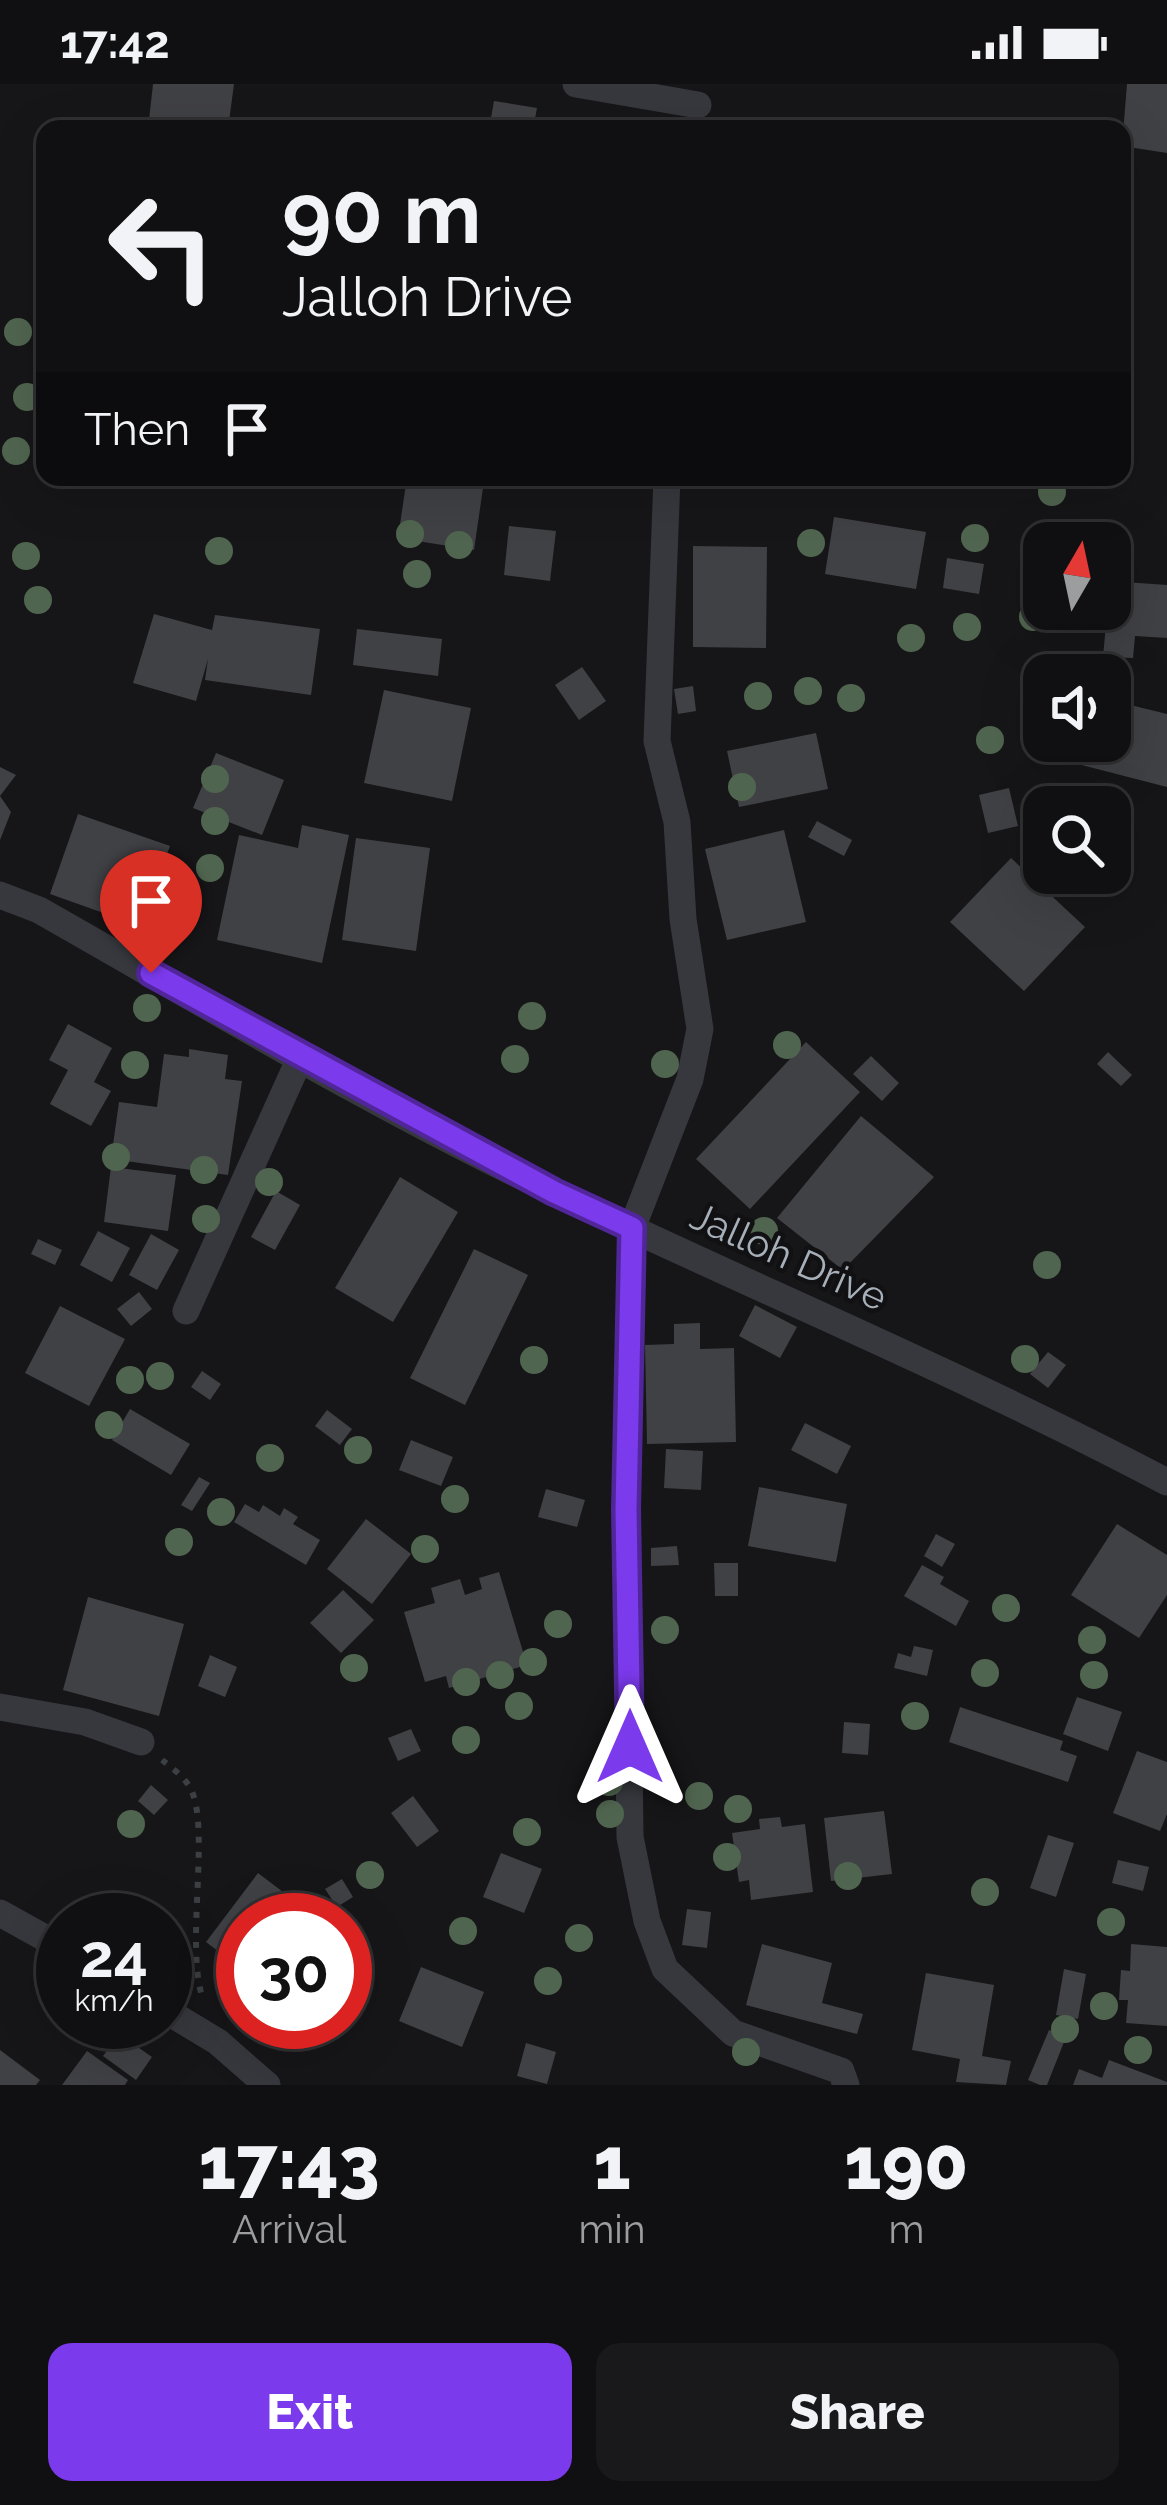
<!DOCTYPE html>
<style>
:root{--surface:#101012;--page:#19191b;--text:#f1f3f6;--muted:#9c9d9f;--line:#303032;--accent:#7c3aed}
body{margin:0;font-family:Raleway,sans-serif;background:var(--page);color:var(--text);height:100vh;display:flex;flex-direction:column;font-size:45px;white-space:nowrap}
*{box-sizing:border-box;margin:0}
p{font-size:39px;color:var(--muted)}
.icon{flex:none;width:66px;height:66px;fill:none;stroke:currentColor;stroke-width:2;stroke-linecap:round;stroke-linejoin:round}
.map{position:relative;height:2001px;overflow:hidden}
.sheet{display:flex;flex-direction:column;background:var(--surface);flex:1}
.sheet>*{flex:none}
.banner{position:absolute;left:36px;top:36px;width:1095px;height:366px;border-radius:24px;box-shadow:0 12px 48px #0002,0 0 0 3px var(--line);background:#101012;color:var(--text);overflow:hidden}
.needle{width:78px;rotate:9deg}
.fabs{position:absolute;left:1023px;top:438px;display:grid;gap:24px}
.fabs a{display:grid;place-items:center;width:108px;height:108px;border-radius:24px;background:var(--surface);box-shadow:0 12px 48px #0002,0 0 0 3px var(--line);font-size:60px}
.speed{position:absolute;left:36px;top:1809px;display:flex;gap:24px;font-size:60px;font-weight:700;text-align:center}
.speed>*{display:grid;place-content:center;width:156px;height:156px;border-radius:50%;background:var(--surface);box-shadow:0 12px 48px #0002,0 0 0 3px var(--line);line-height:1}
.speed small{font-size:30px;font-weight:400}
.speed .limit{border:18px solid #d22;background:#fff;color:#111}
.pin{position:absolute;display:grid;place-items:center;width:102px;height:102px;color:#fff;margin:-123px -51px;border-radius:50% 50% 50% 0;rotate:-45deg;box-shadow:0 0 12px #0007}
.pin .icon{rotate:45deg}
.me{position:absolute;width:132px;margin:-66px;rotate:0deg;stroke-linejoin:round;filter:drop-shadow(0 0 9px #0008)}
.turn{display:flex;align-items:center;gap:42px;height:252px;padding:0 48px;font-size:54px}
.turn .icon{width:156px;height:156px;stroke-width:2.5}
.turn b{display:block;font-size:84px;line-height:102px}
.then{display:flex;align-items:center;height:114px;padding:0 48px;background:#0003;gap:24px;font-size:45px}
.eta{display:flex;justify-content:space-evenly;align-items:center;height:204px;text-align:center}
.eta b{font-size:72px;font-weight:800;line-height:84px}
.primary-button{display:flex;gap:24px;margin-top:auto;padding:24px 48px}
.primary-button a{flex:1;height:138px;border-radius:24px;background:var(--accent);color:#fff;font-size:48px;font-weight:800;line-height:138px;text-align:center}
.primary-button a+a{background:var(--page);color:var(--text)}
.status{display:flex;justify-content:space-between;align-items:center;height:84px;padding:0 60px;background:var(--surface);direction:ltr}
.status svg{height:33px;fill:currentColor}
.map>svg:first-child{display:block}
</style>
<div class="status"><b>17:42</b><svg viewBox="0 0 49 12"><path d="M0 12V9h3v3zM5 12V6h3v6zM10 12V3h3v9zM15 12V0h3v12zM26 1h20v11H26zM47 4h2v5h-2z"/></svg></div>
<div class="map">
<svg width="1167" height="2001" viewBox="0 0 1167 2001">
<rect width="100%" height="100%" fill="#161618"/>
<path fill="#404145" d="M153,0H234L228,45H148Z
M1127,0H1167V69L1122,62Z
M494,17L537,24L533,45H489Z
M407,393L483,404L474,466L398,454Z
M834,433L926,448L916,505L825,490Z
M509,442L556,447L550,497L504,491Z
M693,462L767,463L766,564L693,563Z
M947,474L984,480L979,510L943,504Z
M1110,497L1167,501V554L1135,552L1133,574L1103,573Z
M154,530L212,546L215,531L320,545L311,611L205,596L208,575L196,617L133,599Z
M357,545L442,555L438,592L353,581Z
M582,583L606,617L579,636L555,601Z
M693,602L696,627L678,630L674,605Z
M384,606L471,624L452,717L364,699Z
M1110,616L1167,630V703L1066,677L1071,657H1110Z
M816,649L828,705L739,723L727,667Z
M216,669L284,696L262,751L193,724Z
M0,683L16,691L0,712L11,728L0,756Z
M1009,704L1018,742L988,749L979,711Z
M78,730L170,762L140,842L50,810Z
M817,737L852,756L844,772L808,753Z
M302,741L349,751L322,879L217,856L239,751L298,764Z
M784,746L806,838L727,856L705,765Z
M356,754L430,764L416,867L342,856Z
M1011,774L1085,843L1024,907L950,838Z
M68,940L112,964L94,998L111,1007L91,1042L50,1020L68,986L49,976Z
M806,958L860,1008L750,1125L696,1075Z
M189,965L228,971L225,995L242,997L228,1091L111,1075L119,1018L157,1023L164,970L189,973Z
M1108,968L1132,991L1121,1002L1097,980Z
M871,972L899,999L882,1017L853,990Z
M861,1032L934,1093L843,1186L777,1134Z
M111,1083L176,1091L168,1147L104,1138Z
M400,1093L458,1128L393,1238L335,1204Z
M276,1107L300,1121L275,1166L251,1153Z
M98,1147L130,1164L112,1198L80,1181Z
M151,1150L179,1166L157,1206L129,1191Z
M38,1155L62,1166L55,1181L31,1170Z
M474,1165L528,1191L465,1321L410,1294Z
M139,1208L152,1225L131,1242L117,1225Z
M755,1221L797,1243L780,1274L739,1252Z
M60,1222L125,1255L89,1322L25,1289Z
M700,1239V1265L734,1264L736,1358L647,1360L645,1261L674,1260V1240Z
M1048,1268L1066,1281L1048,1304L1030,1290Z
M202,1287L221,1300L210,1316L191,1303Z
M130,1325L190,1360L171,1391L112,1356Z
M327,1326L352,1345L340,1361L315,1342Z
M805,1339L851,1362L837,1390L791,1366Z
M411,1356L453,1373L441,1402L399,1386Z
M666,1365L703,1367L701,1406L664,1404Z
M199,1393L210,1399L192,1427L181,1421Z
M759,1403L847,1420L836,1478L748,1462Z
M546,1405L585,1416L577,1443L538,1433Z
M245,1420L259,1428L263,1421L280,1432L284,1424L298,1433L293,1440L320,1456L306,1481L234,1438Z
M366,1435L411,1470L372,1520L327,1485Z
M1117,1440L1167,1471V1511L1139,1554L1071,1511Z
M936,1450L955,1460L942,1483L924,1472Z
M677,1462L679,1481L651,1482V1464Z
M714,1479H738V1512H715Z
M922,1481L944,1493L940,1500L969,1517L956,1542L904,1512Z
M499,1488L527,1581L449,1604L446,1592L425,1598L404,1528L435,1519L431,1504L460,1495L465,1511L482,1505L479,1494Z
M343,1506L374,1536L341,1569L310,1539Z
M88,1513L184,1540L159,1632L63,1606Z
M914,1562L933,1566L927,1592L894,1584L898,1569L911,1573Z
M210,1571L237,1583L225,1613L198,1602Z
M1077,1613L1122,1628L1108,1667L1063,1650Z
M960,1623L1063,1657L1060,1666L1077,1672L1068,1698L949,1658Z
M844,1638L870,1640L868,1671L842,1669Z
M411,1645L421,1667L398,1677L388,1654Z
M1137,1667L1167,1678V1730L1160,1747L1113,1729Z
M151,1701L168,1716L154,1731L138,1717Z
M413,1712L439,1747L417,1763L391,1729Z
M884,1727L892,1790L831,1797L824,1734Z
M780,1733L782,1743L805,1740L813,1808L751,1816L749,1796L739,1798L732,1749L760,1745L759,1735Z
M1048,1751L1074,1759L1056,1813L1030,1804Z
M501,1769L542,1785L524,1829L483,1813Z
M1118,1776L1149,1783L1143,1807L1112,1799Z
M258,1789L320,1836H243V1886L206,1858Z
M342,1795L353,1813L337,1823L325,1805Z
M687,1825L711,1828L707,1864L682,1861Z
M762,1860L832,1879L822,1919L863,1930L857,1950L746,1921Z
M1131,1860L1167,1863V1942L1126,1939L1128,1916H1119L1121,1886L1130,1887Z
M421,1883L484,1908L462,1963L399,1937Z
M1064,1885L1086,1890L1078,1935L1056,1931Z
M926,1889L994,1901L982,1972L1011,1977L1006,2001L956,1998L960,1975L912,1966Z
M1049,1946L1066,1953L1047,2001H1040L1028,1996Z
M119,1950L152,1973L136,1996L103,1972Z
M526,1959L556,1968L547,2000L517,1992Z
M0,1966L40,1996L36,2001H0Z
M87,1967L128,1996L125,2001H62Z
M1109,1976L1167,1998V2001H1073L1079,1985L1102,1994Z"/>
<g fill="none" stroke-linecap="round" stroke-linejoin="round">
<path stroke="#3c4044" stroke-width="6" stroke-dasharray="6 9" stroke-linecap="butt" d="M162,1676C171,1683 183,1692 189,1702C212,1738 185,1857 202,1912"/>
<path stroke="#36383d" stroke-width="27" d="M576,0L698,21
M667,393L657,657L677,738L683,835L700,945L690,995L632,1144L626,1426L630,1753L647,1837L665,1885L733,1949L841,1987L846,2001
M0,811L39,826C210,923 380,1026 558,1110C761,1207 968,1293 1167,1398
M186,1227L300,974
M0,1623L85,1638L141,1658
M0,1829L63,1864
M165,1926L218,1958L267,2001"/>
</g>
<g fill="#50654f">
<circle cx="18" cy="248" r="14"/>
<circle cx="27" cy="313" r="14"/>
<circle cx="16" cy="367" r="14"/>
<circle cx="1052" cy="408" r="14"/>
<circle cx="410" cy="450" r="14"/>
<circle cx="975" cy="454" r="14"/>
<circle cx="811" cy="459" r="14"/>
<circle cx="459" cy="461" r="14"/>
<circle cx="219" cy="467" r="14"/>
<circle cx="26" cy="472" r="14"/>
<circle cx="417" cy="490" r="14"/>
<circle cx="38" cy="516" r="14"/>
<circle cx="1033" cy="533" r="14"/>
<circle cx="967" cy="543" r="14"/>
<circle cx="911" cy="554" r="14"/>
<circle cx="808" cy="607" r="14"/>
<circle cx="758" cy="612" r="14"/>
<circle cx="851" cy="614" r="14"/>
<circle cx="990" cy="656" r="14"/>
<circle cx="215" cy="695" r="14"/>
<circle cx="742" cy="703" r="14"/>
<circle cx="215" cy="737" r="14"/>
<circle cx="210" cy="784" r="14"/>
<circle cx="147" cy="924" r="14"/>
<circle cx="532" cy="932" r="14"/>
<circle cx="787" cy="961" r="14"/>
<circle cx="515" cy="975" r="14"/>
<circle cx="665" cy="980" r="14"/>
<circle cx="135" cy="981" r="14"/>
<circle cx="116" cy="1073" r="14"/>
<circle cx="204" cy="1086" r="14"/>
<circle cx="269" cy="1098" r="14"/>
<circle cx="206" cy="1135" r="14"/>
<circle cx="764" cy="1147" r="14"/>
<circle cx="1047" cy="1181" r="14"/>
<circle cx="1025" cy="1275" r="14"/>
<circle cx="534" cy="1276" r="14"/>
<circle cx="160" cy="1292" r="14"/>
<circle cx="130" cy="1296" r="14"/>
<circle cx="109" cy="1341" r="14"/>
<circle cx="358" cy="1366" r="14"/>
<circle cx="270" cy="1374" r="14"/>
<circle cx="455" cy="1415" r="14"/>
<circle cx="221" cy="1428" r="14"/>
<circle cx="179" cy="1458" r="14"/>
<circle cx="425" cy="1465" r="14"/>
<circle cx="1006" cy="1524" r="14"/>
<circle cx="558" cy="1540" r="14"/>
<circle cx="665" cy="1546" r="14"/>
<circle cx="1092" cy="1556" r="14"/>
<circle cx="533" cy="1578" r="14"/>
<circle cx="354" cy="1584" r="14"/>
<circle cx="985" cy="1589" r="14"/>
<circle cx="500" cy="1591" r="14"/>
<circle cx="1094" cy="1591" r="14"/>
<circle cx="466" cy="1598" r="14"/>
<circle cx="519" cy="1622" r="14"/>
<circle cx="915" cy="1632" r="14"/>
<circle cx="466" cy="1656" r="14"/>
<circle cx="609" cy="1698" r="14"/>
<circle cx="699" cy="1712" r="14"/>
<circle cx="738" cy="1725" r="14"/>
<circle cx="610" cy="1730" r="14"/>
<circle cx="131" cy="1740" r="14"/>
<circle cx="527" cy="1748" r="14"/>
<circle cx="727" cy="1773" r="14"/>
<circle cx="370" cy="1791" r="14"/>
<circle cx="848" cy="1792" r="14"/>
<circle cx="985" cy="1808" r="14"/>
<circle cx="1111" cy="1838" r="14"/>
<circle cx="463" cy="1847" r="14"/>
<circle cx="579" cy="1854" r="14"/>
<circle cx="548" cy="1897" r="14"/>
<circle cx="1104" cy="1922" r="14"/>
<circle cx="1065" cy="1945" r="14"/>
<circle cx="1138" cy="1966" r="14"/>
<circle cx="746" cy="1968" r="14"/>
</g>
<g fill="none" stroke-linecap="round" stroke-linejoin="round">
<defs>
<path id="route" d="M151,889L554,1108L632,1144L626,1426L630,1663"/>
</defs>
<use href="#route" stroke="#51269a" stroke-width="30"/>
<use href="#route" stroke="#7c3aed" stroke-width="21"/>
</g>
<g text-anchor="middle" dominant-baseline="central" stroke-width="9" stroke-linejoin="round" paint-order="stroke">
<g font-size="39" fill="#a7afb9" stroke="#111113">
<text transform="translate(789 1172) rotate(24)">Jalloh Drive</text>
</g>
</g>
</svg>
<div class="fabs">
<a><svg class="needle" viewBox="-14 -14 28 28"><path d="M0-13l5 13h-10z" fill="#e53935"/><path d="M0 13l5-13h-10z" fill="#9c9d9f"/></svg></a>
<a><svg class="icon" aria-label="sound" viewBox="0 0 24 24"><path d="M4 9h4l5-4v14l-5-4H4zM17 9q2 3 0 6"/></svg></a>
<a><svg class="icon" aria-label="search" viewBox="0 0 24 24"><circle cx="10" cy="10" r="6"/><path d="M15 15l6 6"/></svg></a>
</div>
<div class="speed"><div>24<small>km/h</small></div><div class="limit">30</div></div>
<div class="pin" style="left:151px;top:889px;background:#d93025"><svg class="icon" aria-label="arrive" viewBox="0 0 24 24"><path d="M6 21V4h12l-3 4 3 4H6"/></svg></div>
<svg class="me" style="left:630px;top:1663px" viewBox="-20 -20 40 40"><path d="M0-17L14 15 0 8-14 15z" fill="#7c3aed" stroke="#fff" stroke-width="4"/></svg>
<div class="banner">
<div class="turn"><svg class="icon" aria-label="left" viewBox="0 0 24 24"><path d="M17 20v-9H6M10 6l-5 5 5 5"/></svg><div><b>90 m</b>Jalloh Drive</div></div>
<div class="then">Then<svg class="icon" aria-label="arrive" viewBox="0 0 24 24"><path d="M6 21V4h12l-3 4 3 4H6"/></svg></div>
</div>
</div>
<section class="sheet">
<div class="eta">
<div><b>17:43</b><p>Arrival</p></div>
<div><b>1</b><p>min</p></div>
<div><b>190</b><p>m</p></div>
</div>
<div class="primary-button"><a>Exit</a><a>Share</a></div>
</section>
